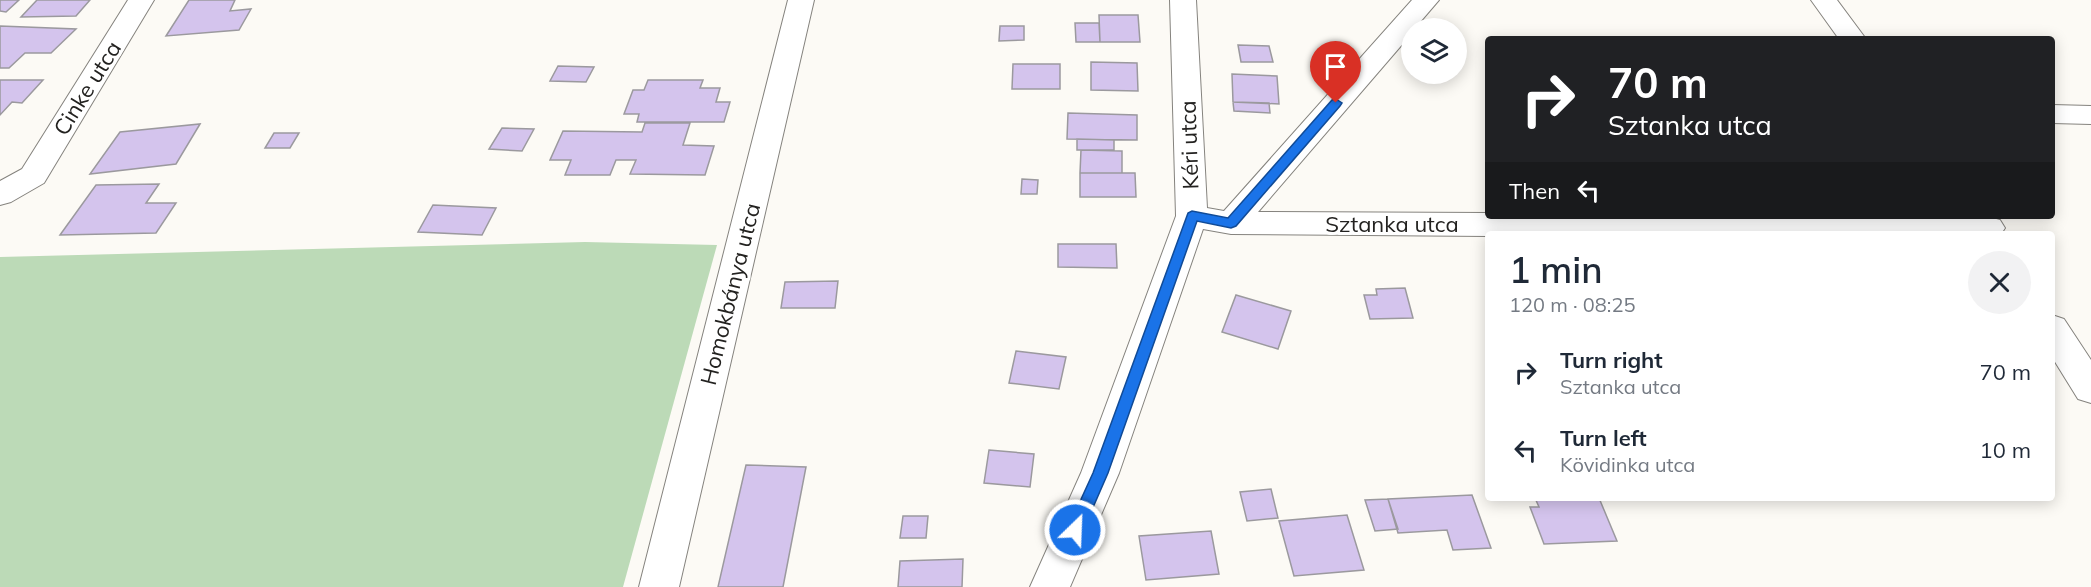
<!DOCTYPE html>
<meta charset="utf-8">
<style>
:root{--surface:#fff;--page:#f2f2f3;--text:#1f2937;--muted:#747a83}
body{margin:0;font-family:Mulish,sans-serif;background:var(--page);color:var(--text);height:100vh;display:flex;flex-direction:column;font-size:22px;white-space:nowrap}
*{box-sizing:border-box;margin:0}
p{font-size:20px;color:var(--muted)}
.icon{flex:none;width:33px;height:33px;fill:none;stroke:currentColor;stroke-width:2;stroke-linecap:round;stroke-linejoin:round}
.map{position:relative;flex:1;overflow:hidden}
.drawer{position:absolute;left:1485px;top:231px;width:570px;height:270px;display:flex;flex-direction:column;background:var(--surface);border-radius:6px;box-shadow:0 3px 15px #0003}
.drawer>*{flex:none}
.guide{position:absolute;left:1485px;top:36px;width:570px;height:183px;border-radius:6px;box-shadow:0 3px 15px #0003;background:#202124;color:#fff;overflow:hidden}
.controls{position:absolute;left:1401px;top:18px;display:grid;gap:12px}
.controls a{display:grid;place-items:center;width:66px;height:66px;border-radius:50%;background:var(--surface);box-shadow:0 3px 15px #0003;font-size:30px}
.pin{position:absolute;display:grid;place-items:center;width:51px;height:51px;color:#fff;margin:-62px -26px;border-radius:50% 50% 50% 0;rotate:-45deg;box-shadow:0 0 6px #0007}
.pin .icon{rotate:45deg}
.me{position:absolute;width:66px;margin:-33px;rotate:24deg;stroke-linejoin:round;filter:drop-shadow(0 0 4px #0008)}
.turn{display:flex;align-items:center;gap:21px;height:126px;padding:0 24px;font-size:27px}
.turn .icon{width:78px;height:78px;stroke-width:2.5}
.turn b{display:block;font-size:42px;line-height:51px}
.then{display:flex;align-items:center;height:57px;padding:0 24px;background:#0003;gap:12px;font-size:22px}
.round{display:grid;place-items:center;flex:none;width:63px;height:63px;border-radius:32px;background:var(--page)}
.overview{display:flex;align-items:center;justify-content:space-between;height:102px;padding:0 24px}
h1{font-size:36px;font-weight:600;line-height:45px}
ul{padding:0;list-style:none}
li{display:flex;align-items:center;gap:18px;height:78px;padding:0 24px}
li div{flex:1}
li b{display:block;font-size:22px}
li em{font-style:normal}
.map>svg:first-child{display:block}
</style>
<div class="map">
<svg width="2091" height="587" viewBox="0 0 2091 587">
<rect width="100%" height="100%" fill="#fcfaf5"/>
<path fill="#bcdab7" d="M585,242L717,245L623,587H0V257Z"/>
<path fill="#d4c4ed" stroke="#9b999e" stroke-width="1.5" d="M0,0H19L6,12L0,11Z
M37,0H90L76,16L21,17Z
M189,0H235L230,11L251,9L239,30L166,36Z
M1099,15H1138L1140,42H1100Z
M1075,23H1099L1100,42H1076Z
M0,26L76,29L51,53H25L9,68H0Z
M1000,26H1024V40L999,41Z
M1238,45L1269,46L1273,62H1241Z
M1091,62L1137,63L1138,91L1091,90Z
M1013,64H1060V89H1012Z
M558,66L594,67L586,82L550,81Z
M1232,74L1277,76L1279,104L1233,102Z
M0,80H43L22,103L12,102L0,115Z
M648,80H703L700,88H720L716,102H730L724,122H637L639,114H624L633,90H644Z
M1233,102L1269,103L1270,113L1234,111Z
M1068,113L1137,115V140L1067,139Z
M645,123H690L683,145L714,146L705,175L630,174L636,160H616L610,175H565L571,160H550L563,131L642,132Z
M200,124L176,164L90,174L120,132Z
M502,128L534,129L522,151L489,149Z
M274,133H299L290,148H265Z
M1077,139L1114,140V150H1077Z
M1081,150L1122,151V173H1080Z
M1080,173H1135L1136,197H1080Z
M1022,179L1038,180L1037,194H1021Z
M159,184L146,203H176L156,233L60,235L96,185Z
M433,205L496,208L482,235L418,232Z
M1058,244H1116L1117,268L1058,267Z
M838,281L835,308H781L785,282Z
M1405,288L1413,318L1370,319L1364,295H1377L1376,289Z
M1236,295L1291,311L1278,349L1222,332Z
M1016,351L1066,357L1059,389L1009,383Z
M989,450L1034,454L1030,487L984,483Z
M746,465L806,467L783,587H718Z
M1271,489L1278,518L1247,521L1240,492Z
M1472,495L1491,548L1453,550L1447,530L1398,533L1388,499Z
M1535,498H1599L1617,541L1544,544L1530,507H1539Z
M1388,499L1398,529L1375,531L1365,500Z
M1347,515L1364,570L1294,576L1279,521Z
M903,516H928L926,538H900Z
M1211,531L1219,574L1146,580L1139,536Z
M963,559L962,587H898L900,561Z"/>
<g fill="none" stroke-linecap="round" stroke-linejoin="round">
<defs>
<path id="street" d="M128,0H154L44,183L11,202L0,205V181L22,169Z
M788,0H814L679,587H639Z
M1170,0H1196L1207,208L1224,211L1412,0H1439L1415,28H1412V33L1258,212L1488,213V216L1989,217L2000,220L2005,228L2001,234H1488V236L1231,234L1203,229L1119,473L1070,587H1030L1081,473L1176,216Z
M1811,0H1837L1866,39H1839Z
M2052,105L2091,106V124L2052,123Z
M2052,315L2064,319L2091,360V403L2078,399L2052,357Z"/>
</defs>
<use href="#street" stroke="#85837e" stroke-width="2"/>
<use href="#street" fill="#fff" fill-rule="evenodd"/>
</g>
<path fill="#1a73e8" stroke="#114b97" stroke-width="1.5" d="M1336,99L1342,103L1340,106L1236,226L1231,228L1197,221L1108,473L1081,535L1075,537L1070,535L1067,530L1093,473L1188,213L1192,211L1228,218L1332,100Z"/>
<g text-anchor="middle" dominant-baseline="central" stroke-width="6" stroke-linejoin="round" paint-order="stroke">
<g font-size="22" fill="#232220" stroke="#fff">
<text transform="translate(87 88) rotate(-58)">Cinke utca</text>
<text transform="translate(1189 145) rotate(-92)">Kéri utca</text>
<text x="1392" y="224">Sztanka utca</text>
<text transform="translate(730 294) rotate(-76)">Homokbánya utca</text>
</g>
</g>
</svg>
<div class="controls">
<a><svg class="icon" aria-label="layers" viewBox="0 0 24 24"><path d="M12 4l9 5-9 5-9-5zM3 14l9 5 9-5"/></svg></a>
</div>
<div class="pin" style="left:1336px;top:103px;background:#d93025"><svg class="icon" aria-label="arrive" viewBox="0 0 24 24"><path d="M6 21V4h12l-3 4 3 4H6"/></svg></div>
<svg class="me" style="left:1075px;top:530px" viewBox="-20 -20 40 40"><circle r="17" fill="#1a73e8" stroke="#fff" stroke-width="3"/><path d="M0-11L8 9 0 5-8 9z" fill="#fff"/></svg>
<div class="guide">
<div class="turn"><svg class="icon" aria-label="right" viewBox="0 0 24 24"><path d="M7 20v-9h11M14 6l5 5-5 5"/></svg><div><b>70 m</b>Sztanka utca</div></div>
<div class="then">Then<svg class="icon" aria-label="left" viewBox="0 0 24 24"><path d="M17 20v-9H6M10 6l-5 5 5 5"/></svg></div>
</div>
<section class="drawer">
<div class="overview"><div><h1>1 min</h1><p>120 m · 08:25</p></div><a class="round"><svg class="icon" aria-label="close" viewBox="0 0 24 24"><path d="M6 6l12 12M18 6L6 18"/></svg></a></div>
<ul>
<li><svg class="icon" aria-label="right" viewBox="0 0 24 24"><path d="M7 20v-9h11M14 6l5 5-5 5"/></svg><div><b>Turn right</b><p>Sztanka utca</p></div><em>70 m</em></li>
<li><svg class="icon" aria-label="left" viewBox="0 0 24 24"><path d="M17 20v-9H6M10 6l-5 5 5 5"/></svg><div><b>Turn left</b><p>Kövidinka utca</p></div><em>10 m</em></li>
</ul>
</section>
</div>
